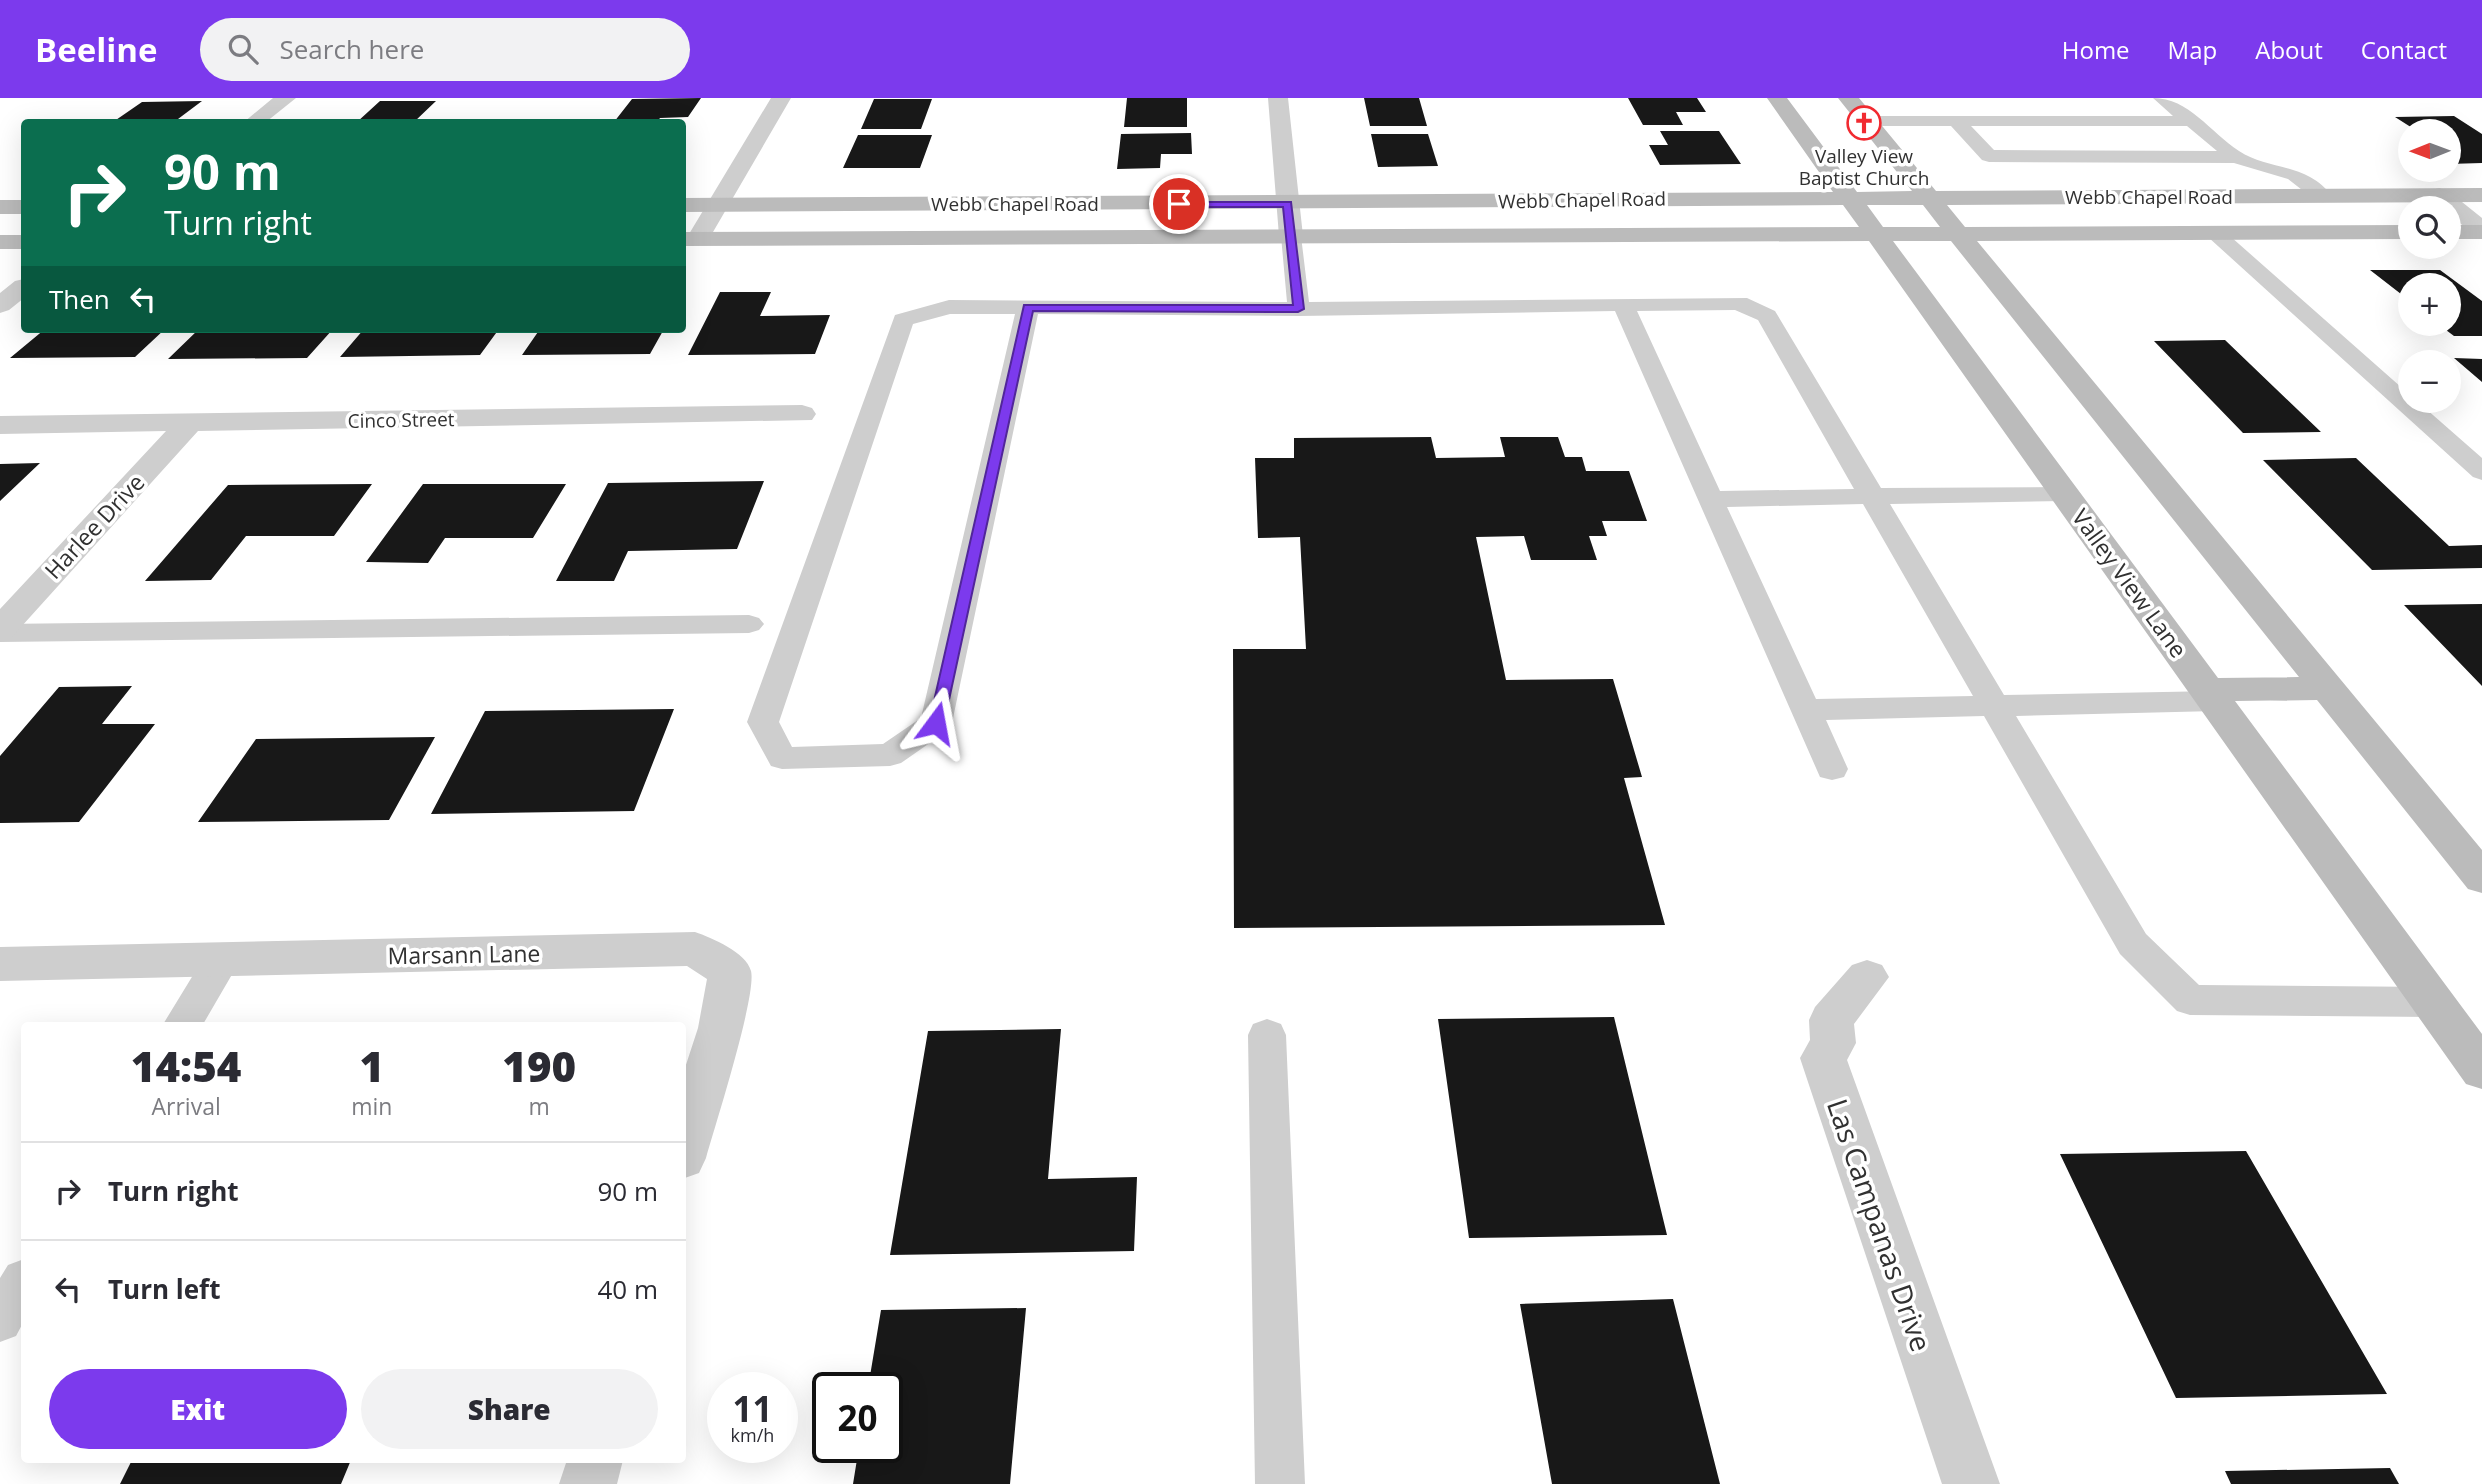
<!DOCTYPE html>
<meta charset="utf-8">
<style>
:root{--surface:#fff;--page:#f2f2f3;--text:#2b2b33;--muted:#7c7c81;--line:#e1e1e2;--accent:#7c3aed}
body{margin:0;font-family:"Open Sans",sans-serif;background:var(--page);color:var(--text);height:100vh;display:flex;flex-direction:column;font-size:26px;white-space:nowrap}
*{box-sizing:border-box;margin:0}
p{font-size:23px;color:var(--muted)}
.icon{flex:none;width:38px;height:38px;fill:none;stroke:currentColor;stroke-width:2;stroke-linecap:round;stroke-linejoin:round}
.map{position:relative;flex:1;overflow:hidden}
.drawer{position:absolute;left:21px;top:924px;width:665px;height:441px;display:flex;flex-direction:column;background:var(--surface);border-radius:7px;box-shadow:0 7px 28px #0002}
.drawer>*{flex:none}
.guide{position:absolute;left:21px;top:21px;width:665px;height:214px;border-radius:7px;box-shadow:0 7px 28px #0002;background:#0b6e4f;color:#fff;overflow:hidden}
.needle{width:46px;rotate:269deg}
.tools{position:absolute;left:2398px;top:21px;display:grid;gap:14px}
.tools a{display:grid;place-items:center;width:63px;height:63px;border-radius:50%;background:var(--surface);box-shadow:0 7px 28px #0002;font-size:35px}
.speed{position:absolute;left:707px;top:1274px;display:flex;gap:14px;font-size:35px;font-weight:700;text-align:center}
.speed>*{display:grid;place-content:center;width:91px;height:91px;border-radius:50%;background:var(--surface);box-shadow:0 7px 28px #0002;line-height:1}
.speed small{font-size:18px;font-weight:400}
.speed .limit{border:4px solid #111;border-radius:10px;background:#fff;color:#111}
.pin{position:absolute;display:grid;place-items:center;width:60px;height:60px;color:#fff;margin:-30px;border:4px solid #fff;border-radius:50%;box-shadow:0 2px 7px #0007}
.me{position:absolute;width:77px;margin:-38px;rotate:13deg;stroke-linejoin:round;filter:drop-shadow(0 0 5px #0008)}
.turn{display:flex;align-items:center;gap:24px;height:147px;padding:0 28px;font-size:32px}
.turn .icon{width:91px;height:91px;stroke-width:2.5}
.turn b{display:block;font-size:49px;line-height:60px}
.then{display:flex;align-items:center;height:66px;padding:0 28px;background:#0003;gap:14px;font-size:26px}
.eta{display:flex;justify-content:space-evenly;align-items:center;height:119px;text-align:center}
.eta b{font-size:42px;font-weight:800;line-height:49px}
.action{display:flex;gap:14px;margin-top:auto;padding:14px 28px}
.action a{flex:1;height:80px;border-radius:42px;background:var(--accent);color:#fff;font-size:28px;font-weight:800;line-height:80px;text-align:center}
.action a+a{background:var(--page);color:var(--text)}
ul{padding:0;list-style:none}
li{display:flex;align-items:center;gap:21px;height:98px;padding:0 28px;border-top:2px solid var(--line)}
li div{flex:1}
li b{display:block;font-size:26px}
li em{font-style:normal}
header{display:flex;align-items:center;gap:42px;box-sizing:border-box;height:98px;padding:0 35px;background:var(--accent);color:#fff}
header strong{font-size:33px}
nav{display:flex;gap:38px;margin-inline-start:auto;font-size:24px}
.search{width:490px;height:63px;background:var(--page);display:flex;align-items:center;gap:18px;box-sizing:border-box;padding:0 24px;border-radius:38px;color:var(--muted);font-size:26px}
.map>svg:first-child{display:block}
</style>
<header>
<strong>Beeline</strong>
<div class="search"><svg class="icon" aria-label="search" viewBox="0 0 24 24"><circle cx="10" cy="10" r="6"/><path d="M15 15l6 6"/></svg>Search here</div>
<nav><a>Home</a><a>Map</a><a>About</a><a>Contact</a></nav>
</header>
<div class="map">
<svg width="2482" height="1386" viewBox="0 0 2482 1386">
<rect width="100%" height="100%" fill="#fff"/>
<path fill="#181818" d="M701,0L688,19L660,20L657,24H614L632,1Z
M1127,0H1187V29H1124Z
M1364,0H1419L1427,28H1370Z
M1628,0H1697L1706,14H1676L1683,27H1643Z
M874,1H932L921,31H861Z
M202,3L174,24H113L142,4Z
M380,3H436L414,24H357Z
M2454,18L2482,36V65L2448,66V33H2417L2395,19Z
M1660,33H1719L1741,66L1660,67L1649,47H1668Z
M1191,35L1192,56H1161L1160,70L1117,71L1121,36Z
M1371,36H1428L1438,68L1378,69Z
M858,37H932L920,70H843Z
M2370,172H2440L2482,203V238H2454L2438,226H2448V187H2410V203Z
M720,194H771L760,218L830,217L815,256L688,257Z
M45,231H165L135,259L10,260Z
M199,231H333L307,260L168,261Z
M364,231H499L480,257L340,259Z
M540,231H664L650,256L522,257Z
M2225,242L2321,334L2243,335L2154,243Z
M2454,260L2482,261V284Z
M1431,339L1436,360L1505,359L1500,339H1558L1565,359H1582L1586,373H1629L1647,423H1602L1607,438H1589L1597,462H1531L1524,438L1476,439L1506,582L1613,581L1642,679L1624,680L1665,827L1234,830L1233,551H1306L1300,439L1258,440L1255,360H1294V340Z
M2356,360L2449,448L2482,447V470L2372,472L2263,362Z
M40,365L0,403V366Z
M764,383L737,451L628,453L614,483H556L608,385Z
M372,386L334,438H246L211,482L145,483L228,387Z
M423,386H566L533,440H445L428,465L366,464Z
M2482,506V588L2404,507Z
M132,588L102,626H155L79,724L0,725V658L59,589Z
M674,611L634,713L431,716L485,613Z
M435,639L389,722L198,724L256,641Z
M1614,919L1667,1137L1469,1140L1438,921Z
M1061,931L1048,1081L1137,1079L1134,1153L890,1157L928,933Z
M2246,1053L2387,1296L2176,1300L2060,1056Z
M1673,1201L1720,1386H1552L1520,1206Z
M1026,1210L1010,1386H853L859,1349H887V1290H868L881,1212Z
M132,1362H351L341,1386H120Z
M2390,1370L2399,1386H2231L2225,1373Z"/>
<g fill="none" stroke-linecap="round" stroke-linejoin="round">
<path fill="#cecece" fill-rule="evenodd" d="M2153,0C2189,0 2210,34 2239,53C2269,73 2307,64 2332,98L2329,102H2315L2288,81L2234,65L1989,64L1982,62L1951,28H1867L1858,23L1867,18H2173ZM1971,28H2187L2217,53L1994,52Z
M2215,129L2222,131L2410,297V303H2417L2482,360V382L2473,379L2208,139L2205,135L2208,131Z
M1291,132L1301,138L1309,204L1747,200L1775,213L1881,390L2073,389L2077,395L2073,401L2064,403L1890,406L2004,597L2216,593L2227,596L2232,603L2227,610L2216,613L2016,618L2146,836L2199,887L2433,889L2446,893L2452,904L2446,915L2433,919L2190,917L2177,913L2120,856L1984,618L1826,622L1848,671L1844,679L1832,682L1820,679L1615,213L1299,218L1038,216L952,625L947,633L901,665L890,668L782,671L771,668L747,624L895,217L949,202L1287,204L1281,138ZM1735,212L1758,222L1854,391L1720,393L1637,213ZM950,216H1015L921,620L883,646L792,649L779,624L913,226ZM1863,406L1973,598L1816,601L1727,409Z
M749,517L759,520L764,526L759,532L749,535L0,544V526Z
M222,846L235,851L241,861L202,928H162L209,851Z
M1267,921L1281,926L1286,937L1305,1386H1255L1248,937L1253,926Z
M24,1161V1223L16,1238L0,1244V1180L8,1167Z"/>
<path fill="#cecece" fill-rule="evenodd" d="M273,0H296L266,24H244Z
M771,0H791L706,146H690L686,141Z
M1268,0H1288L1303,138L1299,143H1283L1279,138Z
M2439,90L2447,92L2482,120V138L2474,136L2448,116V110C2439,110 2433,104 2428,97L2431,92Z
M24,181V200L9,212L0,215V195L15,183Z
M802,307L812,310L816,316L812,322L198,333L12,539L0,542V511L166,333L0,336V318Z
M695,834C712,840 746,854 751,873C757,897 715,1028 706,1060L699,1075L682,1081V979L698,930L707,881L687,868L0,883V849Z
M1867,862L1882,867L1889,879L1854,926L1856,945L1847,962L2000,1386H1942L1800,960L1810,942L1809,922L1815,909L1852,867Z
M567,1362H623L617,1386H559Z"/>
<path fill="#bbb" fill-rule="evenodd" d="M1767,0H1787L1857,94L1912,93L1838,0H1859L1936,93L2482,90V104L1947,107L1965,129L2410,127V141L1977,143L2482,752V795L2468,791L2317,602L2235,603L2482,936V991L2466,986L1869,143L682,148V134L1859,129L1843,107L682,114V100L1833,94ZM1867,107H1923L1940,129H1883ZM1893,143H1951L2299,579L2218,580Z
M0,102H24V116H0Z
M2448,127H2482V141H2448Z
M0,137H24V151H0Z"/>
</g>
<path fill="#7c3aed" stroke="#51269a" stroke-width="2" d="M1176,104H1291L1304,211L1298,214L1033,213L944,625L936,630L931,628L929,625L1024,207H1293L1283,109H1179Z"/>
<defs>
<symbol id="church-ring" viewBox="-11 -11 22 22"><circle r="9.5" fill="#fff" stroke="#f12a30" stroke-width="1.5"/><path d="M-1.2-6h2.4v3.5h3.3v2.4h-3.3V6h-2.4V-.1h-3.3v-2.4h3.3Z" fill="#f12a30"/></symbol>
</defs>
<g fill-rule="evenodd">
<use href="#church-ring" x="1845" y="6" width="38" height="38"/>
</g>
<g text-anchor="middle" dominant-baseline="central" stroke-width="7" stroke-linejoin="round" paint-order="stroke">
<g font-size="19" fill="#313131" stroke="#fff">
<text x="1864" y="58">Valley View<tspan x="1864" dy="22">Baptist Church</tspan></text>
</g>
<g font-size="19" fill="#313131" stroke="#fff">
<text x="2149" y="99">Webb Chapel Road</text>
<text transform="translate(1582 102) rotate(-1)">Webb Chapel Road</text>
<text x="1015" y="106">Webb Chapel Road</text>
<text transform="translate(401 322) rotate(-1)">Cinco Street</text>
</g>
<g font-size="23" fill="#313131" stroke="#fff">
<text transform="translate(94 428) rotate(-47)">Harlee Drive</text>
<text transform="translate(2130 485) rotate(54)">Valley View Lane</text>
<text transform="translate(464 856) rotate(-1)">Marsann Lane</text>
</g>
<g font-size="28" fill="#313131" stroke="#fff">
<text transform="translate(1880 1127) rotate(71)">Las Campanas Drive</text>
</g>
</g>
</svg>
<div class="tools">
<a><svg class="needle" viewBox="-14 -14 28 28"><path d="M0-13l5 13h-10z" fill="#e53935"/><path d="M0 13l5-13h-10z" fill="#7c7c81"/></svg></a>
<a><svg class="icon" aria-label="search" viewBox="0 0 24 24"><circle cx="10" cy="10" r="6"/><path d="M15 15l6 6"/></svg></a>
<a>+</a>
<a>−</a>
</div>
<div class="speed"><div>11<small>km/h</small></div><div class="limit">20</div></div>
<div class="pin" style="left:1179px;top:106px;background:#d93025"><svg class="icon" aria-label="arrive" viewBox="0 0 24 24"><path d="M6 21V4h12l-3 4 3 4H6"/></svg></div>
<svg class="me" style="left:936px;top:625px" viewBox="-20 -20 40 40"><path d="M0-17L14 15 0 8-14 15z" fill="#7c3aed" stroke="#fff" stroke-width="4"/></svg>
<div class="guide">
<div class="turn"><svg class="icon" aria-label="right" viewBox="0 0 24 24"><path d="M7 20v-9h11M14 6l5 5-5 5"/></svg><div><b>90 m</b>Turn right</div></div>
<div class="then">Then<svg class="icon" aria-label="left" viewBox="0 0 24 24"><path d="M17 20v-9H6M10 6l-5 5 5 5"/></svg></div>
</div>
<section class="drawer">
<div class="eta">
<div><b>14:54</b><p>Arrival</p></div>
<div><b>1</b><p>min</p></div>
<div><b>190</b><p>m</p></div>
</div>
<ul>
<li><svg class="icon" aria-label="right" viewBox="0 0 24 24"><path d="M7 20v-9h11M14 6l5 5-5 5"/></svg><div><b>Turn right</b></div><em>90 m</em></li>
<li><svg class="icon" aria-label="left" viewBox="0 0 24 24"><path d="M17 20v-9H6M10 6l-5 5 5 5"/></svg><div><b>Turn left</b></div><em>40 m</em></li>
</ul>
<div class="action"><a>Exit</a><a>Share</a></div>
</section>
</div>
